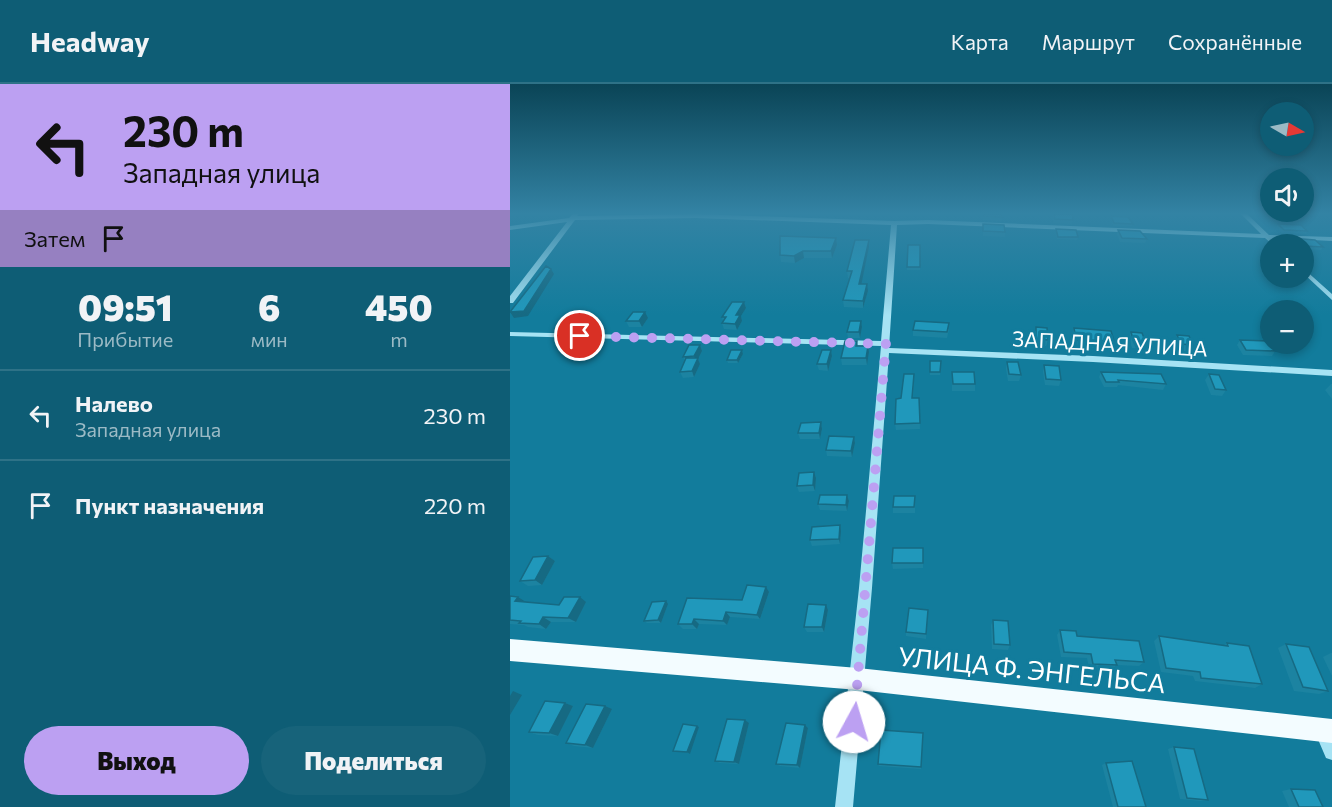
<!DOCTYPE html>
<html lang="ru">
<meta charset="utf-8">
<style>
:root{--surface:#0e5d75;--page:#17637a;--text:#f1f3f6;--muted:#9bbac5;--line:#2e7287;--accent:#bca0f2}
body{margin:0;font-family:Commissioner,sans-serif;background:var(--page);color:var(--text);height:100vh;display:flex;flex-direction:column;font-size:22px;white-space:nowrap}
*{box-sizing:border-box;margin:0}
p{font-size:20px;color:var(--muted)}
.icon{flex:none;width:33px;height:33px;fill:none;stroke:currentColor;stroke-width:2;stroke-linecap:round;stroke-linejoin:round}
.map{position:relative;flex:1;overflow:hidden}
.details{display:flex;flex-direction:column;background:var(--surface);width:510px}
.details>*{flex:none}
.hud{background:#bca0f2;color:#111;overflow:hidden}
.needle{width:39px;rotate:99deg}
.buttons{position:absolute;left:750px;top:18px;display:grid;gap:12px}
.buttons a{display:grid;place-items:center;width:54px;height:54px;border-radius:50%;background:var(--surface);box-shadow:0 3px 9px #0003;font-size:30px}
.pin{position:absolute;display:grid;place-items:center;width:51px;height:51px;color:#fff;margin:-26px;border:3px solid #fff;border-radius:50%;box-shadow:0 2px 6px #0007}
.me{position:absolute;width:66px;margin:-33px;rotate:6deg;stroke-linejoin:round;filter:drop-shadow(0 0 4px #0008)}
.turn{display:flex;align-items:center;gap:21px;height:126px;padding:0 24px;font-size:27px}
.turn .icon{width:78px;height:78px;stroke-width:2.5}
.turn b{display:block;font-size:42px;line-height:51px}
.then{display:flex;align-items:center;height:57px;padding:0 24px;background:#0003;gap:12px;font-size:22px}
.eta{display:flex;justify-content:space-evenly;align-items:center;height:102px;text-align:center}
.eta b{font-size:36px;font-weight:800;line-height:42px}
.primary-button{display:flex;gap:12px;margin-top:auto;padding:12px 24px}
.primary-button a{flex:1;height:69px;border-radius:36px;background:var(--accent);color:#111;font-size:24px;font-weight:800;line-height:69px;text-align:center}
.primary-button a+a{background:var(--page);color:var(--text)}
ul{padding:0;list-style:none}
li{display:flex;align-items:center;gap:18px;height:90px;padding:0 24px;border-top:2px solid var(--line)}
li div{flex:1}
li b{display:block;font-size:22px}
li em{font-style:normal}
header{display:flex;align-items:center;gap:36px;box-sizing:border-box;height:84px;padding:0 30px;background:var(--surface);border-bottom:2px solid var(--line)}
header strong{font-size:28px}
nav{display:flex;gap:33px;margin-inline-start:auto;font-size:21px}
main{display:flex;flex:1;min-height:0}
.map>svg:first-child{display:block}
</style>
<header>
<strong>Headway</strong>
<nav><a>Карта</a><a>Маршрут</a><a>Сохранённые</a></nav>
</header>
<main>
<section class="details">
<div class="hud">
<div class="turn"><svg class="icon" aria-label="left" viewBox="0 0 24 24"><path d="M17 20v-9H6M10 6l-5 5 5 5"/></svg><div><b>230 m</b>Западная улица</div></div>
<div class="then">Затем<svg class="icon" aria-label="arrive" viewBox="0 0 24 24"><path d="M6 21V4h12l-3 4 3 4H6"/></svg></div>
</div>
<div class="eta">
<div><b>09:51</b><p>Прибытие</p></div>
<div><b>6</b><p>мин</p></div>
<div><b>450</b><p>m</p></div>
</div>
<ul>
<li><svg class="icon" aria-label="left" viewBox="0 0 24 24"><path d="M17 20v-9H6M10 6l-5 5 5 5"/></svg><div><b>Налево</b><p>Западная улица</p></div><em>230 m</em></li>
<li><svg class="icon" aria-label="arrive" viewBox="0 0 24 24"><path d="M6 21V4h12l-3 4 3 4H6"/></svg><div><b>Пункт назначения</b></div><em>220 m</em></li>
</ul>
<div class="primary-button"><a>Выход</a><a>Поделиться</a></div>
</section>
<div class="map">
<svg width="822" height="723" viewBox="0 0 822 723">
<rect width="100%" height="100%" fill="#127c9c"/>
<g fill="none" stroke-linecap="round" stroke-linejoin="round">
<path fill="#a6e3f4" fill-rule="evenodd" d="M63,130H69L67,132L186,130L384,137L418,136L751,150L731,130H737L759,151L822,153V157L763,154L768,160H762L755,154L418,140L387,141L379,264L583,272L822,286V292L583,278L379,269L362,504L343,723H325L349,504L371,262L0,252V248L371,257L381,141L186,134L65,136L3,219H0V212L57,138L0,146V142L59,134Z
M794,185L822,210V216L794,190Z
M812,638L818,640L822,649V676L816,674L804,646L806,640Z"/>
<path fill="#f3fcff" fill-rule="evenodd" d="M0,555L348,584L822,635V659L348,606L0,577Z"/>
</g>
<path fill="#1c83a1" d="M473,130L492,133L491,137L473,136Z
M543,130H562L563,136L562,140L544,139L542,133Z
M601,132L623,140L622,142H603L601,135Z
M473,140L495,148V153L473,152Z
M768,140L797,147L796,150L772,149L767,143Z
M546,145L568,153L567,156L547,155L546,148Z
M608,146L637,155L635,159L610,158L607,150Z
M781,154L813,163L811,166L794,165V160H783L779,157Z
M359,156V163L351,200L358,207L353,224L334,223L333,216L340,194H338L337,187Z
M327,161L322,174H294L285,179L271,178L270,171Z
M398,161H410V186H397Z
M234,218L236,224L231,232L232,237L227,246L214,245L212,239L213,237L212,233Z
M138,234L132,243H119L116,237Z
M351,237L352,243L350,254H338L337,248Z
M526,243L538,256L536,262L525,261L524,249Z
M564,244L604,257L601,264L564,263L562,250Z
M439,245L437,254L403,252V246Z
M504,248L514,258V261H504Z
M621,248L636,259L633,265L622,264L619,254Z
M667,251L683,261L680,268L667,267L664,257Z
M730,256L765,267L762,272L733,271L727,261Z
M347,257L348,262H358L359,268L357,281H332L331,274Z
M190,261L192,267L188,275L190,280L184,293L173,294L170,288L175,277L173,273Z
M232,266L233,270L228,279H218L217,276Z
M321,266L322,272L318,287L309,286L307,280Z
M420,277H431L430,291H420Z
M497,278L511,291L509,297H498L496,285Z
M534,281L551,296L549,302L535,301L533,288Z
M442,288L465,300V307H442Z
M591,288L656,300L653,306L608,301L607,303H594L589,293Z
M699,290L716,306L712,312L701,311L695,296Z
M404,296L403,314H409L410,345L386,346L385,340L391,314Z
M821,300H822V315L815,306Z
M311,338L312,345L310,355H290L288,349Z
M344,353L345,359L342,373L317,372L316,366Z
M304,388L306,394L305,407L289,408L287,402Z
M337,411L339,417L337,427L310,426L308,420Z
M405,412V429H383V423Z
M330,441L331,447L330,460L302,462L300,456Z
M413,464V484L383,485L382,479Z
M38,472L45,477L32,501L18,502L10,497Z
M259,508L250,535L220,533L217,541L189,540L187,545H173L168,540L232,516Z
M0,512L16,518L49,521L76,518L66,538H41L36,545L18,543L14,541L0,540Z
M158,520L151,539H137L134,537Z
M316,521L318,526L314,548H297L294,543Z
M418,526L416,555L396,552V548Z
M483,536L500,561L498,566L482,565L481,541Z
M550,546L567,552L634,578L629,582L606,581L602,585L579,584L577,574L551,573L547,551Z
M649,552L714,561L717,559L752,600L745,604L685,597L683,592L651,588L644,557Z
M776,560L818,607L809,610L784,607L768,564Z
M821,569H822V592L813,573Z
M55,619L63,622L48,652L28,651L19,648Z
M102,625L83,664L64,662L56,659Z
M235,636L239,639L229,680L210,679L205,677Z
M295,641L298,644L290,684L270,682L266,680Z
M413,649L411,685L369,682L368,680Z
M664,663L698,716L691,717L670,715L658,665Z
M596,679L636,723H603L592,681Z
M781,705L813,723H779L772,707Z"/>
<path fill="#166a83" d="M326,154L327,161L322,174L321,167Z
M359,156V163L350,207L349,200Z
M293,167L294,174L285,179L284,172Z
M41,185L44,190L18,232L4,234L0,228Z
M357,200L358,207L353,224V217Z
M234,218L236,224L231,232L232,237L227,246L225,240L226,231Z
M135,228L138,234L132,243L129,237Z
M351,237L352,243L350,254L349,248Z
M190,261L192,267L188,275L190,280L184,293L182,287L186,277L184,272Z
M358,262L359,268L357,281L356,274Z
M232,266L233,270L228,279L227,276Z
M321,266L322,272L318,287L317,280Z
M311,338L312,345L310,355L309,349Z
M344,353L345,359L342,373L341,367Z
M304,388L306,394L305,407L303,401Z
M337,411L339,417L337,427L336,421Z
M330,441L331,447L330,460L329,455Z
M38,472L45,477L32,501L25,496Z
M256,503L259,508L250,535L247,531Z
M8,513L16,518L5,517Z
M70,513L76,518L66,538L58,534Z
M156,517L158,520L151,539L148,536Z
M316,521L318,526L314,548L312,543Z
M216,528L220,533L217,541L213,537Z
M33,533L41,538L36,545L29,540Z
M184,535L189,540L187,545L182,540Z
M3,607L12,611L0,631V612Z
M55,619L63,622L48,652L39,649Z
M95,622L102,625L83,664L75,661Z
M235,636L239,639L229,680L224,678Z
M295,641L298,644L290,684L287,681Z
M187,642L189,643L180,670L177,668Z"/>
<path fill="#2098bb" stroke="#166a83" stroke-width="1.5" d="M474,130H491L492,133L473,132Z
M544,130H562L563,136L545,135Z
M601,132L618,133L623,140L604,139Z
M473,140L494,141L495,148L473,147Z
M768,140L791,141L797,147L774,146Z
M546,145L566,146L568,153H548Z
M608,146L630,147L637,155L612,154Z
M270,152L326,154L321,167H293L284,172L270,171Z
M781,154L805,156L813,163L794,162V160H788Z
M345,156H359L349,200H357L353,217L333,216L342,187H337Z
M398,161H410V183H397Z
M36,182L41,185L14,227L0,228Z
M222,218H234L226,231H230L225,240L212,239L216,233H212Z
M123,228H135L129,237H116Z
M340,237H351L349,248H337Z
M405,237L439,239L437,248L403,246Z
M526,243L537,244L538,256L526,255Z
M564,244L601,247L604,257L566,256Z
M504,248L514,249V258L504,257Z
M621,248L632,249L636,259L624,258Z
M667,251L679,252L683,261L671,260Z
M730,256L758,257L765,267L736,266Z
M335,257H347L346,262H358L356,274H331Z
M179,261H190L184,272L173,273Z
M221,266H232L227,276H217Z
M312,266H321L317,280H307Z
M176,274H188L182,287L170,288Z
M420,277H431L430,288H420Z
M497,278H508L511,291L499,290Z
M534,281L549,282L551,296L536,295Z
M442,288H464L465,300H443Z
M591,288L651,290L656,300L608,296L609,298H596Z
M394,290H404L402,314H409L410,339L385,340L386,315L391,314Z
M699,290L709,291L716,306L705,305Z
M311,338L309,349H288L291,339Z
M319,352L344,353L341,367L316,366Z
M304,388L303,401L287,402L289,389Z
M310,411H337L336,421L308,420Z
M384,412H405L404,423H383Z
M330,441L329,455L300,456L302,443Z
M383,464H413V479H382Z
M38,472L25,496L10,497L23,473Z
M237,501L256,503L247,531L216,528L213,537L184,535L182,540H168L177,514L232,516Z
M0,512L8,513L5,517L49,521L54,513H70L58,534L33,533L29,540L9,539L11,537L0,536Z
M156,517L148,536L134,537L142,518Z
M298,520L316,521L312,543H294Z
M399,524L418,526L416,550L396,548Z
M483,536L498,537L500,561L484,560Z
M550,546L566,547L567,552L629,557L634,578L605,576L607,581L583,580L581,570L554,568Z
M649,552L718,562L717,559L739,562L752,600L691,594L690,588L656,584Z
M776,560L799,563L818,607L793,603Z
M35,617L55,619L39,649L19,648Z
M76,620L95,622L75,661L56,659Z
M217,635L235,636L224,678L205,677Z
M276,639L295,641L287,681L266,680Z
M173,640L187,642L177,668L163,667Z
M371,646L413,649L411,683L368,680Z
M664,663L684,665L698,716L677,714Z
M622,677L636,723H608L596,679Z
M781,705L805,706L813,723H789Z"/>
<linearGradient id="sky" x2="0" y2="1"><stop stop-color="#0a4456"/><stop offset="0.56" stop-color="#3383a4"/><stop offset="1" stop-color="#3383a4" stop-opacity="0"/></linearGradient>
<rect width="822" height="231" fill="url(#sky)"/>
<g fill="none" stroke-linecap="round" stroke-linejoin="round">
<path stroke="#bca0f2" stroke-width="10" stroke-dasharray="0 18" d="M70,252L376,260L344,638"/>
</g>
<g text-anchor="middle" dominant-baseline="central" stroke-width="6" stroke-linejoin="round" paint-order="stroke">
<g font-size="21" fill="#fff" stroke="#127c9c">
<text transform="translate(600 259) rotate(3)">ЗАПАДНАЯ УЛИЦА</text>
</g>
<g font-size="26" fill="#fff" stroke="#127c9c">
<text transform="translate(522 585) rotate(6)">УЛИЦА Ф. ЭНГЕЛЬСА</text>
</g>
</g>
</svg>
<div class="buttons">
<a><svg class="needle" viewBox="-14 -14 28 28"><path d="M0-13l5 13h-10z" fill="#e53935"/><path d="M0 13l5-13h-10z" fill="#9bbac5"/></svg></a>
<a><svg class="icon" aria-label="sound" viewBox="0 0 24 24"><path d="M4 9h4l5-4v14l-5-4H4zM17 9q2 3 0 6"/></svg></a>
<a>+</a>
<a>−</a>
</div>
<div class="pin" style="left:70px;top:252px;background:#d93025"><svg class="icon" aria-label="arrive" viewBox="0 0 24 24"><path d="M6 21V4h12l-3 4 3 4H6"/></svg></div>
<svg class="me" style="left:344px;top:638px" viewBox="-20 -20 40 40"><circle r="19" fill="#fff"/><path d="M0-13L10 11 0 6-10 11z" fill="#bca0f2"/></svg>
</div>
</main>
